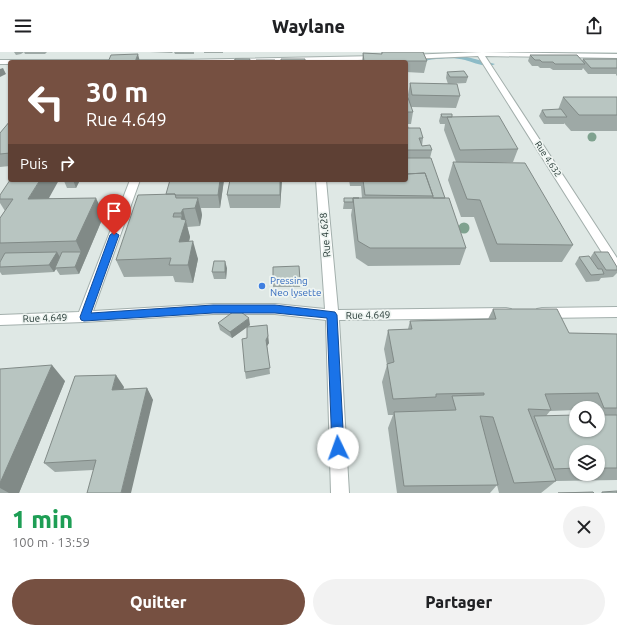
<!DOCTYPE html>
<html lang="fr">
<meta charset="utf-8">
<style>
:root{--surface:#fff;--page:#f2f2f2;--text:#202124;--muted:#757577;--accent:#765041}
body{margin:0;font-family:Ubuntu,sans-serif;background:var(--page);color:var(--text);height:100vh;display:flex;flex-direction:column;font-size:15px;white-space:nowrap}
*{box-sizing:border-box;margin:0}
p{font-size:13px;color:var(--muted)}
.icon{flex:none;width:22px;height:22px;fill:none;stroke:currentColor;stroke-width:2;stroke-linecap:round;stroke-linejoin:round}
.map{position:relative;height:441px;overflow:hidden}
.drawer{display:flex;flex-direction:column;background:var(--surface);flex:1}
.drawer>*{flex:none}
.banner{position:absolute;left:8px;top:8px;width:400px;height:122px;border-radius:4px;box-shadow:0 1px 3px #0004;background:#765041;color:#fff;overflow:hidden}
.tools{position:absolute;left:569px;top:349px;display:grid;gap:8px}
.tools a{display:grid;place-items:center;width:36px;height:36px;border-radius:50%;background:var(--surface);box-shadow:0 1px 3px #0004;font-size:20px}
.pin{position:absolute;display:grid;place-items:center;width:34px;height:34px;color:#fff;margin:-41px -17px;border-radius:50% 50% 50% 0;rotate:-45deg;box-shadow:0 0 4px #0007}
.pin .icon{rotate:45deg}
.me{position:absolute;width:44px;margin:-22px;rotate:357deg;stroke-linejoin:round;filter:drop-shadow(0 0 3px #0008)}
.turn{display:flex;align-items:center;gap:14px;height:84px;padding:0 12px;font-size:18px}
.turn .icon{width:52px;height:52px;stroke-width:2.5}
.turn b{display:block;font-size:28px;line-height:34px}
.then{display:flex;align-items:center;height:38px;padding:0 12px;background:#0003;gap:8px;font-size:15px}
.round{display:grid;place-items:center;flex:none;width:42px;height:42px;border-radius:21px;background:var(--page)}
.headline{display:flex;align-items:center;justify-content:space-between;height:68px;padding:0 12px}
h1{font-size:24px;font-weight:800;line-height:30px;color:#1e9e55}
.cta{display:flex;gap:8px;margin-top:auto;padding:8px 12px}
.cta a{flex:1;height:46px;border-radius:24px;background:var(--accent);color:#fff;font-size:16px;font-weight:800;line-height:46px;text-align:center}
.cta a+a{background:var(--page);color:var(--text)}
header{display:flex;justify-content:space-between;align-items:center;height:52px;padding:0 12px;background:var(--surface);font-size:18px;font-weight:800}
.map>svg:first-child{display:block}
</style>
<header><svg class="icon" aria-label="menu" viewBox="0 0 24 24"><path d="M4 6h16M4 12h16M4 18h16"/></svg>Waylane<svg class="icon" aria-label="share" viewBox="0 0 24 24"><path d="M12 15V3M7 8l5-5 5 5M5 13v7h14v-7"/></svg></header>
<div class="map">
<svg width="617" height="441" viewBox="0 0 617 441">
<rect width="100%" height="100%" fill="#dfe8e5"/>
<g fill="none" stroke-linecap="round" stroke-linejoin="round">
<path fill="#8dbbc7" fill-rule="evenodd" d="M459,3L495,12C487,17 473,10 465,8C450,4 430,8 415,10L412,8L415,6Z
M374,6L376,7V9H329L332,7Z"/>
<defs>
<path id="minor" d="M482,0L617,2V6L485,4L617,206V219L613,218L478,4L408,7L405,5L408,3Z
M378,4L381,6L380,7L313,10H10V12H0V8H178Z
M130,128H140L93,259L213,252H275L325,257L316,128H326L338,258L506,256L511,257L512,261L511,265L506,266L339,268L349,441H331L326,268L275,262H213L84,270L0,273V263L79,260Z
M617,255V265L542,266L537,265L536,261L537,257L542,256Z"/>
</defs>
<use href="#minor" stroke="#a3afac" stroke-width="2"/>
<use href="#minor" fill="#fff" fill-rule="evenodd"/>
</g>
<g fill="#7fa28f">
<circle cx="592" cy="85" r="4.5"/>
<circle cx="464" cy="176" r="5.5"/>
</g>
<path fill="#9ea9a6" fill-rule="evenodd" d="M14,0H24L21,2L16,3Z
M24,0H47L45,2H25Z
M150,0H173L172,1Z
M174,0H194V2H175Z
M204,0H223V1H204Z
M382,0L427,9L424,21L406,20V10H362L363,1L381,2Z
M530,3L582,9L583,7H617V24L616,23V22H588L583,16L582,18H553L550,16H540L538,14H532L528,9Z
M447,20L468,25L466,31L448,32L446,26Z
M410,31L460,44L456,56L411,55L413,60L411,72H407L408,76L423,86L422,94L432,98L430,106L445,146L466,196L460,213L368,214L356,206L351,163L352,157H343L344,150L362,146L361,134H350L349,128H406V40L409,49L408,43Z
M563,45H617V79H571L564,71V72H544L539,64L542,58H558Z
M441,62L452,65L518,97L513,110L481,111L573,193L562,210H490L474,165H461L448,128L453,110H456L444,78L445,72H440L439,69Z
M10,69V114L0,115V81Z
M80,128L76,136H67L64,129Z
M224,128L220,156H201L202,163L200,174L187,175L190,185L189,189L198,207L193,231L175,230L173,224L124,225L116,208L166,142Z
M230,128H282L280,156H230L227,143Z
M0,143L49,146L104,163L79,222L60,223L56,217L54,220L2,223L0,220V210L1,208L0,209V166L5,159L0,151Z
M594,200L617,215V221L613,225L601,226L599,229L586,230L575,212L579,205L590,206Z
M299,214L300,235H273V228Z
M227,216L226,227H214L212,220Z
M493,257L569,281L617,282V428L556,429L541,441H499L497,433L490,441H397L388,376L393,363H388L382,330L387,313L384,297L388,278L408,277L410,269L488,267ZM576,356H598V378L546,364L550,359L576,358ZM576,400H598V422H576Z
M218,271L250,273L248,275L269,291L267,294L270,322L246,327L245,320L247,286V275L232,286L220,278Z
M0,317L65,329L19,441H0Z
M124,335L123,337L147,336L153,348L93,418L55,420L44,411Z"/>
<path fill="#818a87" d="M138,2L140,10H135Z
M3,16L6,22L0,25V17Z
M40,128H59L39,164L28,147Z
M73,128H80L76,136Z
M220,128H224L220,156L218,143Z
M280,128H282L280,156Z
M96,146L104,163L79,222L75,215L81,200L76,189Z
M198,146L202,163L200,174L195,156Z
M183,157L190,185L185,207L179,190L182,165L184,173L181,161Z
M193,189L198,207L193,231L188,213Z
M57,200L61,207L55,216L56,217L54,220L49,213Z
M225,209L227,216L226,227L225,220Z
M249,266L250,273L232,286L230,280Z
M267,273L269,291L267,294L270,322L266,288Z
M52,313L65,329L19,441H9L0,436V431Z
M116,323L124,335L120,349L112,338Z
M147,336L153,348L131,441H121Z"/>
<path fill="#b8c5c1" stroke="#818a87" d="M382,0H423L427,9H383L384,10H364L363,1L382,2Z
M138,2L135,10H108L111,3Z
M530,3H577L585,12H555L553,10H542L540,8H535Z
M235,7H250L249,10H234Z
M281,7H305V10H281Z
M583,7H617V16H591Z
M256,8H275V10H256Z
M226,9H232V10H226Z
M464,19L468,25H450L447,20Z
M410,31L457,32L460,44L412,43Z
M406,40L413,60H406Z
M563,45H617V63H579Z
M561,57L567,65H546L542,58Z
M441,62H452V65H442Z
M499,64L518,97L460,98L447,65Z
M406,68L408,76H420L423,86H419L422,94L430,93L432,98H406Z
M10,69V101L0,102V81Z
M406,106H431L445,146H433V144L425,121L406,122Z
M453,110L525,111L573,193L497,192L480,148L467,147Z
M425,121L433,144L365,143L363,128H406V122Z
M10,128H40L28,147L96,146L76,189L0,191V166L13,147H0V143Z
M170,128H220L218,143H175V142H166Z
M230,128H280V143H227Z
M175,142L176,146H198L195,156L183,157L181,161H174L173,165H182L181,167L186,168L179,190L193,189L188,213H169L171,206L116,208L138,143Z
M344,146H359H353V150H344Z
M353,146H449L466,196H370L358,189Z
M57,200L49,213L0,215V210L5,201Z
M62,200H81L75,215L55,216Z
M594,200H608L617,215V218H606Z
M589,204L598,217H602L604,222L591,223L579,205Z
M214,209H225V220H212Z
M299,214L300,228H273V215Z
M237,257L249,266L230,280L218,271Z
M493,257H557L569,281L617,282V356H604L598,341L545,342L551,358L528,357L556,429L514,431L493,365L480,364L498,433L404,434L394,360L456,358L452,344L484,343V341L436,342V345L393,347L387,312L394,310L388,278L412,277L410,269L496,267Z
M267,273L268,284L266,288L270,316L245,320L242,287L247,286V275Z
M52,313L0,431V317Z
M116,323L112,338L147,336L121,441H87L96,408L44,411L75,324Z
M576,363V378H598V363H617V416H598V400H576V416L554,417L534,364Z
M617,439V441H602V440Z
M593,440L594,441H558Z"/>
<path fill="#1a73e8" stroke="#114b97" d="M114,180L119,183L91,261L213,253H275L335,260L337,263L344,396L343,401L338,403L334,401L332,396L327,266L275,261H213L84,269L81,268L80,265L110,183Z"/>
<circle fill="#3f7fe0" stroke="#eff5f2" stroke-width="1.5" cx="262" cy="234" r="4"/>
<g text-anchor="middle" dominant-baseline="central" stroke-width="3.5" stroke-linejoin="round" paint-order="stroke">
<g font-size="9" fill="#223632" stroke="#eff5f2">
<text transform="translate(548 107) rotate(57)">Rue 4.632</text>
</g>
<g font-size="10" fill="#223632" stroke="#eff5f2">
<text transform="translate(325 183) rotate(-95)">Rue 4.628</text>
<text transform="translate(368 263) rotate(-1)">Rue 4.649</text>
<text transform="translate(45 266) rotate(-2)">Rue 4.649</text>
</g>
<g font-size="10" fill="#366cbe" stroke="#eff5f2" text-anchor="start">
<text x="270" y="228">Pressing<tspan x="270" dy="12">Neo lysette</tspan></text>
</g>
</g>
</svg>
<div class="tools">
<a><svg class="icon" aria-label="search" viewBox="0 0 24 24"><circle cx="10" cy="10" r="6"/><path d="M15 15l6 6"/></svg></a>
<a><svg class="icon" aria-label="layers" viewBox="0 0 24 24"><path d="M12 4l9 5-9 5-9-5zM3 14l9 5 9-5"/></svg></a>
</div>
<div class="pin" style="left:114px;top:183px;background:#d93025"><svg class="icon" aria-label="arrive" viewBox="0 0 24 24"><path d="M6 21V4h12l-3 4 3 4H6"/></svg></div>
<svg class="me" style="left:338px;top:396px" viewBox="-20 -20 40 40"><circle r="19" fill="#fff"/><path d="M0-13L10 11 0 6-10 11z" fill="#1a73e8"/></svg>
<div class="banner">
<div class="turn"><svg class="icon" aria-label="left" viewBox="0 0 24 24"><path d="M17 20v-9H6M10 6l-5 5 5 5"/></svg><div><b>30 m</b>Rue 4.649</div></div>
<div class="then">Puis<svg class="icon" aria-label="right" viewBox="0 0 24 24"><path d="M7 20v-9h11M14 6l5 5-5 5"/></svg></div>
</div>
</div>
<section class="drawer">
<div class="headline"><div><h1>1 min</h1><p>100 m · 13:59</p></div><a class="round"><svg class="icon" aria-label="close" viewBox="0 0 24 24"><path d="M6 6l12 12M18 6L6 18"/></svg></a></div>
<div class="cta"><a>Quitter</a><a>Partager</a></div>
</section>
